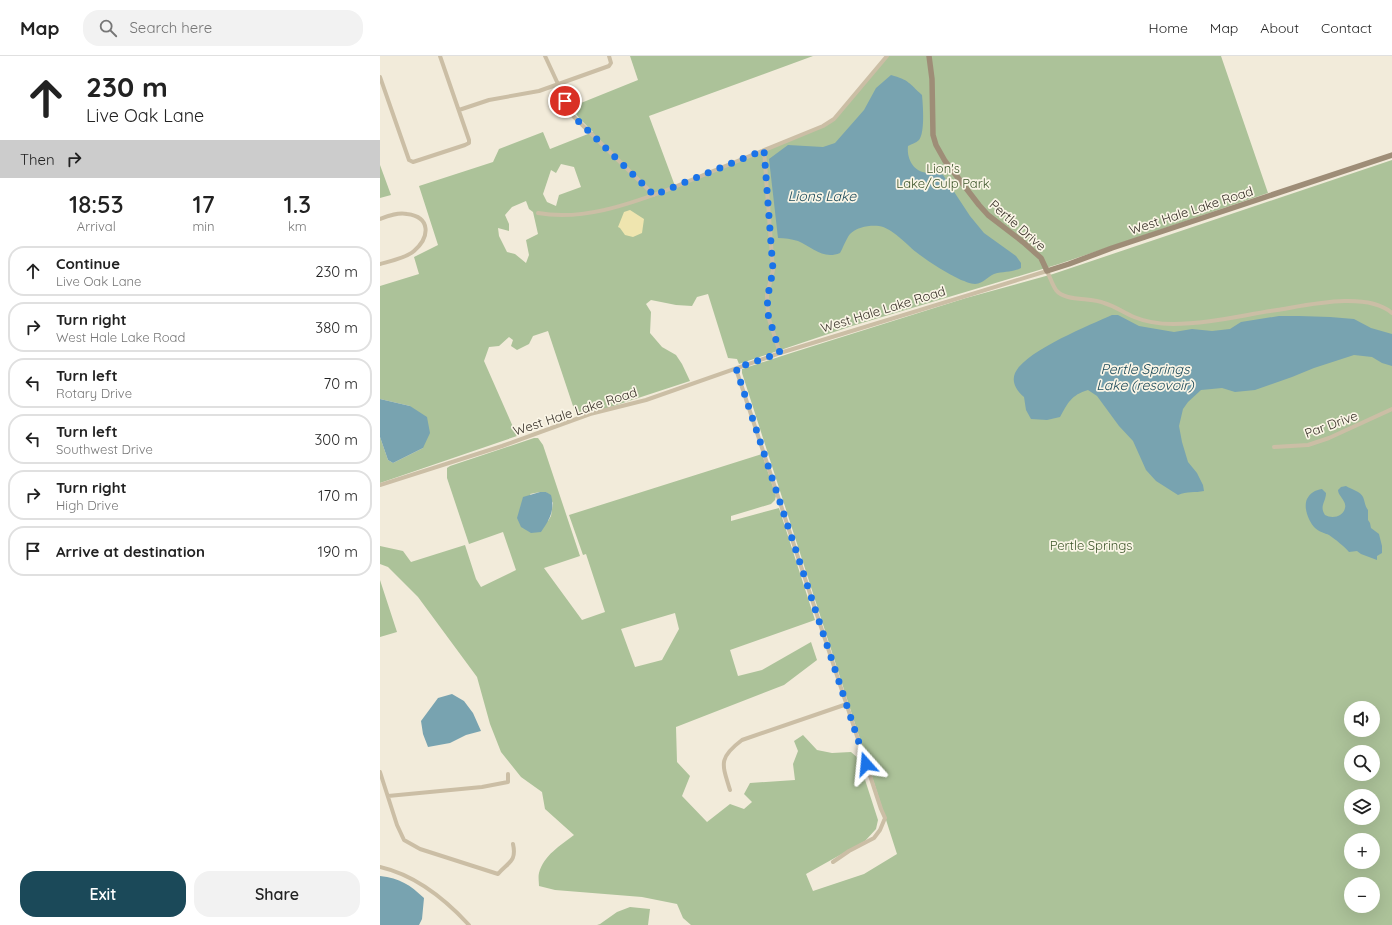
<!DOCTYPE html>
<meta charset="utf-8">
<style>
:root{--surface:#fff;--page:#f2f2f2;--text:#222;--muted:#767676;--line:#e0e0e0;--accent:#1b4959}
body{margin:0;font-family:Quicksand,sans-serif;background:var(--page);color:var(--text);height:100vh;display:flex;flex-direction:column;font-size:15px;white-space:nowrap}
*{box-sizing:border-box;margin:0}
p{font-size:13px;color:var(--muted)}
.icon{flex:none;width:22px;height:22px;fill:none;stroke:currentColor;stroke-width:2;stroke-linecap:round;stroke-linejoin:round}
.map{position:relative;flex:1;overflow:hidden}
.details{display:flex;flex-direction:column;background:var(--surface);width:380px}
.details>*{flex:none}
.banner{background:#fff;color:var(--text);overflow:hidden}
.fabs{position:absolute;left:964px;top:645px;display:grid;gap:8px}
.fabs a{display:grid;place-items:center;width:36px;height:36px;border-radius:50%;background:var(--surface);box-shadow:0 4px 16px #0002;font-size:20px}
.pin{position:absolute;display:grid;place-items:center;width:34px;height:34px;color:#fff;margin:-17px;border:2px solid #fff;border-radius:50%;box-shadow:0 1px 4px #0007}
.me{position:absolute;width:44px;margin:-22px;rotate:342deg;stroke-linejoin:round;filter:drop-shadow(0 0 3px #0008)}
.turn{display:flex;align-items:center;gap:14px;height:84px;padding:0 20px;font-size:18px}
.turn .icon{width:52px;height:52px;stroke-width:2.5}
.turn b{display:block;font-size:28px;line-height:34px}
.then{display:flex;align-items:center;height:38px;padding:0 20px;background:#0003;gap:8px;font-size:15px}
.eta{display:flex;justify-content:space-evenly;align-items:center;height:68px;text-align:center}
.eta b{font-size:24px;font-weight:600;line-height:28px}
.button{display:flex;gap:8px;margin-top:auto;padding:8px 20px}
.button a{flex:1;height:46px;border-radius:16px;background:var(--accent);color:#fff;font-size:16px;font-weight:600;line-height:46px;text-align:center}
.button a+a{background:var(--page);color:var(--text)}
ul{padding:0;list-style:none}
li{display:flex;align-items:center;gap:12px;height:50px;margin:0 8px 6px;padding:0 12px;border:2px solid var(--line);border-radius:16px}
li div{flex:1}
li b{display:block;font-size:15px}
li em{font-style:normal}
header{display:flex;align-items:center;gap:24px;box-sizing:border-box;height:56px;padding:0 20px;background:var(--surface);border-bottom:1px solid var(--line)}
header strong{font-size:19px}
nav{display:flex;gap:22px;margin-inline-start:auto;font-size:14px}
.search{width:280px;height:36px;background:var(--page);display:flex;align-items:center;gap:10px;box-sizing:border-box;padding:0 14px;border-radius:16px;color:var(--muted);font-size:15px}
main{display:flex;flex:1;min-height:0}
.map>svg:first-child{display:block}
</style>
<header>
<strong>Map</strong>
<div class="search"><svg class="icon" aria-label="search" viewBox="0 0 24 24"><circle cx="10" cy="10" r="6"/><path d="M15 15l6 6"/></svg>Search here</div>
<nav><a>Home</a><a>Map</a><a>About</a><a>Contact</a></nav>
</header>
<main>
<section class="details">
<div class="banner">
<div class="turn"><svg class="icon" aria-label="ahead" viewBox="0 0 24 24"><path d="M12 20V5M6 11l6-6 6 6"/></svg><div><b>230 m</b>Live Oak Lane</div></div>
<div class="then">Then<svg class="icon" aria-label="right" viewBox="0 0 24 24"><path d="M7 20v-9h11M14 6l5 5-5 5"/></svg></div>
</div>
<div class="eta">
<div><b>18:53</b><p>Arrival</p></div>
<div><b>17</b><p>min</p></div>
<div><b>1.3</b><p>km</p></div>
</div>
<ul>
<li><svg class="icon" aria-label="ahead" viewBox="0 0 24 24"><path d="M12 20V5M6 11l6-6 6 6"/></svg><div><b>Continue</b><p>Live Oak Lane</p></div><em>230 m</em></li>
<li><svg class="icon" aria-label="right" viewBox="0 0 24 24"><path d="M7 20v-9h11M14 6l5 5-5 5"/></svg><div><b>Turn right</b><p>West Hale Lake Road</p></div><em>380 m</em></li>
<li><svg class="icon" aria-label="left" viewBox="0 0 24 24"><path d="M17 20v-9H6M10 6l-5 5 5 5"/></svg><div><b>Turn left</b><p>Rotary Drive</p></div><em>70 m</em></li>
<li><svg class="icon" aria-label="left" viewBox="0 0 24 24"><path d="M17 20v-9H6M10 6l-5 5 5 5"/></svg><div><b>Turn left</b><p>Southwest Drive</p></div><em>300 m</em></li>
<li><svg class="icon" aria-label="right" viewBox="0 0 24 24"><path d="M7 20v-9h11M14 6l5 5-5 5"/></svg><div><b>Turn right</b><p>High Drive</p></div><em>170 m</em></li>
<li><svg class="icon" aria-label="arrive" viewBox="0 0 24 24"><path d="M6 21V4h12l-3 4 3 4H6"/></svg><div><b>Arrive at destination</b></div><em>190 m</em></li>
</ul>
<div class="button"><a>Exit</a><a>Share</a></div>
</section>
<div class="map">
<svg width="1012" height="869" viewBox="0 0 1012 869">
<rect width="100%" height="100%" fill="#f2ebda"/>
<path fill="#acc299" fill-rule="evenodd" d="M250,0H433L269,60L295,130L450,67L507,0H841L888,137L679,208L472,270L359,308L357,303L348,302L328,238L317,241L312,250L296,249L271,244L266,248L271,256L270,277L282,291L296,299L302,308L310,325L197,362L168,275L153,280L149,288L137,294L131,290L133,284L129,281L119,290L109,291L104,305L137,380L0,427V381L8,404L13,407L43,392L30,350L0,343V230L39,218L34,201L58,189L39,130L113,106L119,93L163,76L170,93L213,76L199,62L191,51L258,24ZM181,108L194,111L201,131L179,139L176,150L167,146L163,138L171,114L176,117ZM146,145L149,153L153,156L158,178L146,184L149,199L146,207L135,198L127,196L119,180L118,172L129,175V168L125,159L132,151Z
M1012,104V869H311L303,862L297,848L262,841L175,834L159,830C159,826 158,821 159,817C164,799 180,790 194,779L165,753L162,736L141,721L121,696L110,668L97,621L38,541L8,511L0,508V490L23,495L31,506L85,489L96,523L101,531L136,514L123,476L89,488L67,422V412L70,410L154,382H158L163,389L200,500L164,512L202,564L225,556L206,498L203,499L189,459L382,398L396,440L395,444L391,448L351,460V465L399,452L435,564L350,594L358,620L382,614L431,586L437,604L404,629L296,671L297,706L310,720L302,740L327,766L350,748L364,753L372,746L364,738L370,727L415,724L413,708L418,695L414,685L423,679L437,694L452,697L471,696L478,702L498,764L496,773L485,785L426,818L433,835L484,818L517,798L362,317V313L411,297L586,242L673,218ZM160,436H166L173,447L171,460L168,465L150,438ZM295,557L299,573L282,604L255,611L241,573ZM971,652H993V674H971ZM971,696H993V718H971ZM971,740H993V762H971ZM971,784H993V806H971ZM971,828H993V850H971Z
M0,109L11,139L0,142Z
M0,524L17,576L0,581Z
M250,851L270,853L268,869H217L220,868L237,856Z"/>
<path fill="#efe5af" d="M250,154L264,163L262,177L253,181L245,179L240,172L238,171L244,156Z"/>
<path fill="#78a3b0" d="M511,19C529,24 529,27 542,39C543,49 545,77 539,84C536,87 531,88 528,90C526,107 539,122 557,115L563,119L590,160L604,177L636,200L641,207V212C631,217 624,215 614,218C607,221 604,227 595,228C590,228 585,225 581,224C565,216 550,207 536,196C526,188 512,172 499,170C489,169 477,171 470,178C466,183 463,192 460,197C443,204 432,191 418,185C411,183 405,182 398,182L389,103L408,89L443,91L455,87L484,54L496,32Z
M732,259H738L759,270L794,276L812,273L832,275L850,273L861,266L899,260H919L950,261L974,263L991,272L1012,278V310L1002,307L992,301L974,299L934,312L912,321L875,334L855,336L842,332L821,334L808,346L803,353L799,370L802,386L808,406L817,417L823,429L824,435C815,437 807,435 798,439L776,425L766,414L753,385L739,370L717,340L708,334C691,339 688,347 680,361L667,364L651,363L646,354L644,341C637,335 631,327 635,317C645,295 710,269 732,259Z
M0,343L30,350L47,361L50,377L43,392L13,407L8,404L0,381Z
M966,430C971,433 981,436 983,441C985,446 985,450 988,454V464L990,467L991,472L999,478L1002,490V497L997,500V504L981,498L977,495L969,496C965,491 955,483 949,479C945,477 939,476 935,472C929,466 923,452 927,443C930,437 935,434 942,433L946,437C946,446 939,450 945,459C952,463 963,461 965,452C967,445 958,440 958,434L961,431Z
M160,436H166L171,439C175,454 170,463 161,476L151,477L141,471L137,462L143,441Z
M72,638L84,645L93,657L101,675L86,679L70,687L48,691L43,678L41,665L58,642Z
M0,820C20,822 30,829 44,842L42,863L39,869H0Z"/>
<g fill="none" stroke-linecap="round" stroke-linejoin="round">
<path stroke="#cbbea5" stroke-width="4" d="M165,0L178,28L188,54L192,59L274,139
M0,21L29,104L33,106L85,89L89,87V84L60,0
M79,54L109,44L159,35L229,10L231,7L229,0
M384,94L393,214L387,239L388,260L400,297
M158,157C201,165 247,149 287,134L443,70L454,63L507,0
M0,163C8,160 18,156 27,158C51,161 50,181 34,195C26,202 11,205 0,208
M356,313C404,459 452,606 501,753L505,762L500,774L494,782L469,795L453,806
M894,391L928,389L949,382L1012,353
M0,429L122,390L210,358L266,344L400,297L667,215C670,221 672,228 676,234C685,246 711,241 724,247C735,250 744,257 754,261C766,266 780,268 793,268C827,268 863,259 897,254C928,249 987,235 1012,257
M0,716L17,769L24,784L40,793L118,818C128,806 137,806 133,788
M350,734C342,708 338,702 362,684L467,648
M8,740L102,731L128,726V718
M0,811C35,819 65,843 89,869"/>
<path stroke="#9e8d77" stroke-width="5.5" d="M549,0L552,23L553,79L556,89L565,105L599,149L608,159L643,186L661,202L667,215L689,208L732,192L1012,99"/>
</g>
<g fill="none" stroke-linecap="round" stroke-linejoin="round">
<path stroke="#1a73e8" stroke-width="7" stroke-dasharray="0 12.6" d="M185,45L188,54L192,59L274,139L384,94L393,214L388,239L387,255L400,297L356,312L486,708"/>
</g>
<g text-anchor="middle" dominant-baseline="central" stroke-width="3.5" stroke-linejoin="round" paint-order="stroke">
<g font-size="13" fill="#3d552a" stroke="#faf5e6">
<text x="563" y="112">Lion's<tspan x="563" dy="15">Lake/Culp Park</tspan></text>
<text x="711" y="489">Pertle Springs</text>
</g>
<g font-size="13" fill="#362f27" stroke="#faf5e6">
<text transform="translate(811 154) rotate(-18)">West Hale Lake Road</text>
<text transform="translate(638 169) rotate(41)">Pertle Drive</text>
<text transform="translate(503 253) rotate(-17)">West Hale Lake Road</text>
<text transform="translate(195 355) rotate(-18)">West Hale Lake Road</text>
<text transform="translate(951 368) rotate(-20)">Par Drive</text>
</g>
<g font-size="14" font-style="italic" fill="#1b4959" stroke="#faf5e6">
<text x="442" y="140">Lions Lake</text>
<text x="765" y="313">Pertle Springs<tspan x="765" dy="16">Lake (resovoir)</tspan></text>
</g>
</g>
</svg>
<div class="fabs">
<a><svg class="icon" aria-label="sound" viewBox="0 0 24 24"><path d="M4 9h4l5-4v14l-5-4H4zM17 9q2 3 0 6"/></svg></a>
<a><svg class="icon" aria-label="search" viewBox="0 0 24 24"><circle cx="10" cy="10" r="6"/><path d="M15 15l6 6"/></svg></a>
<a><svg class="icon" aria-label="layers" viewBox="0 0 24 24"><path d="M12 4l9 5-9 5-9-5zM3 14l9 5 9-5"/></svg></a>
<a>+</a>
<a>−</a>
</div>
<div class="pin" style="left:185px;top:45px;background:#d93025"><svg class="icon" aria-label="arrive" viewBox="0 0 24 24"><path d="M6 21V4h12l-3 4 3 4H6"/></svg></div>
<svg class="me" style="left:486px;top:708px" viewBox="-20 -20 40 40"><path d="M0-17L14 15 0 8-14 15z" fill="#1a73e8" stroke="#fff" stroke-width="4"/></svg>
</div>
</main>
